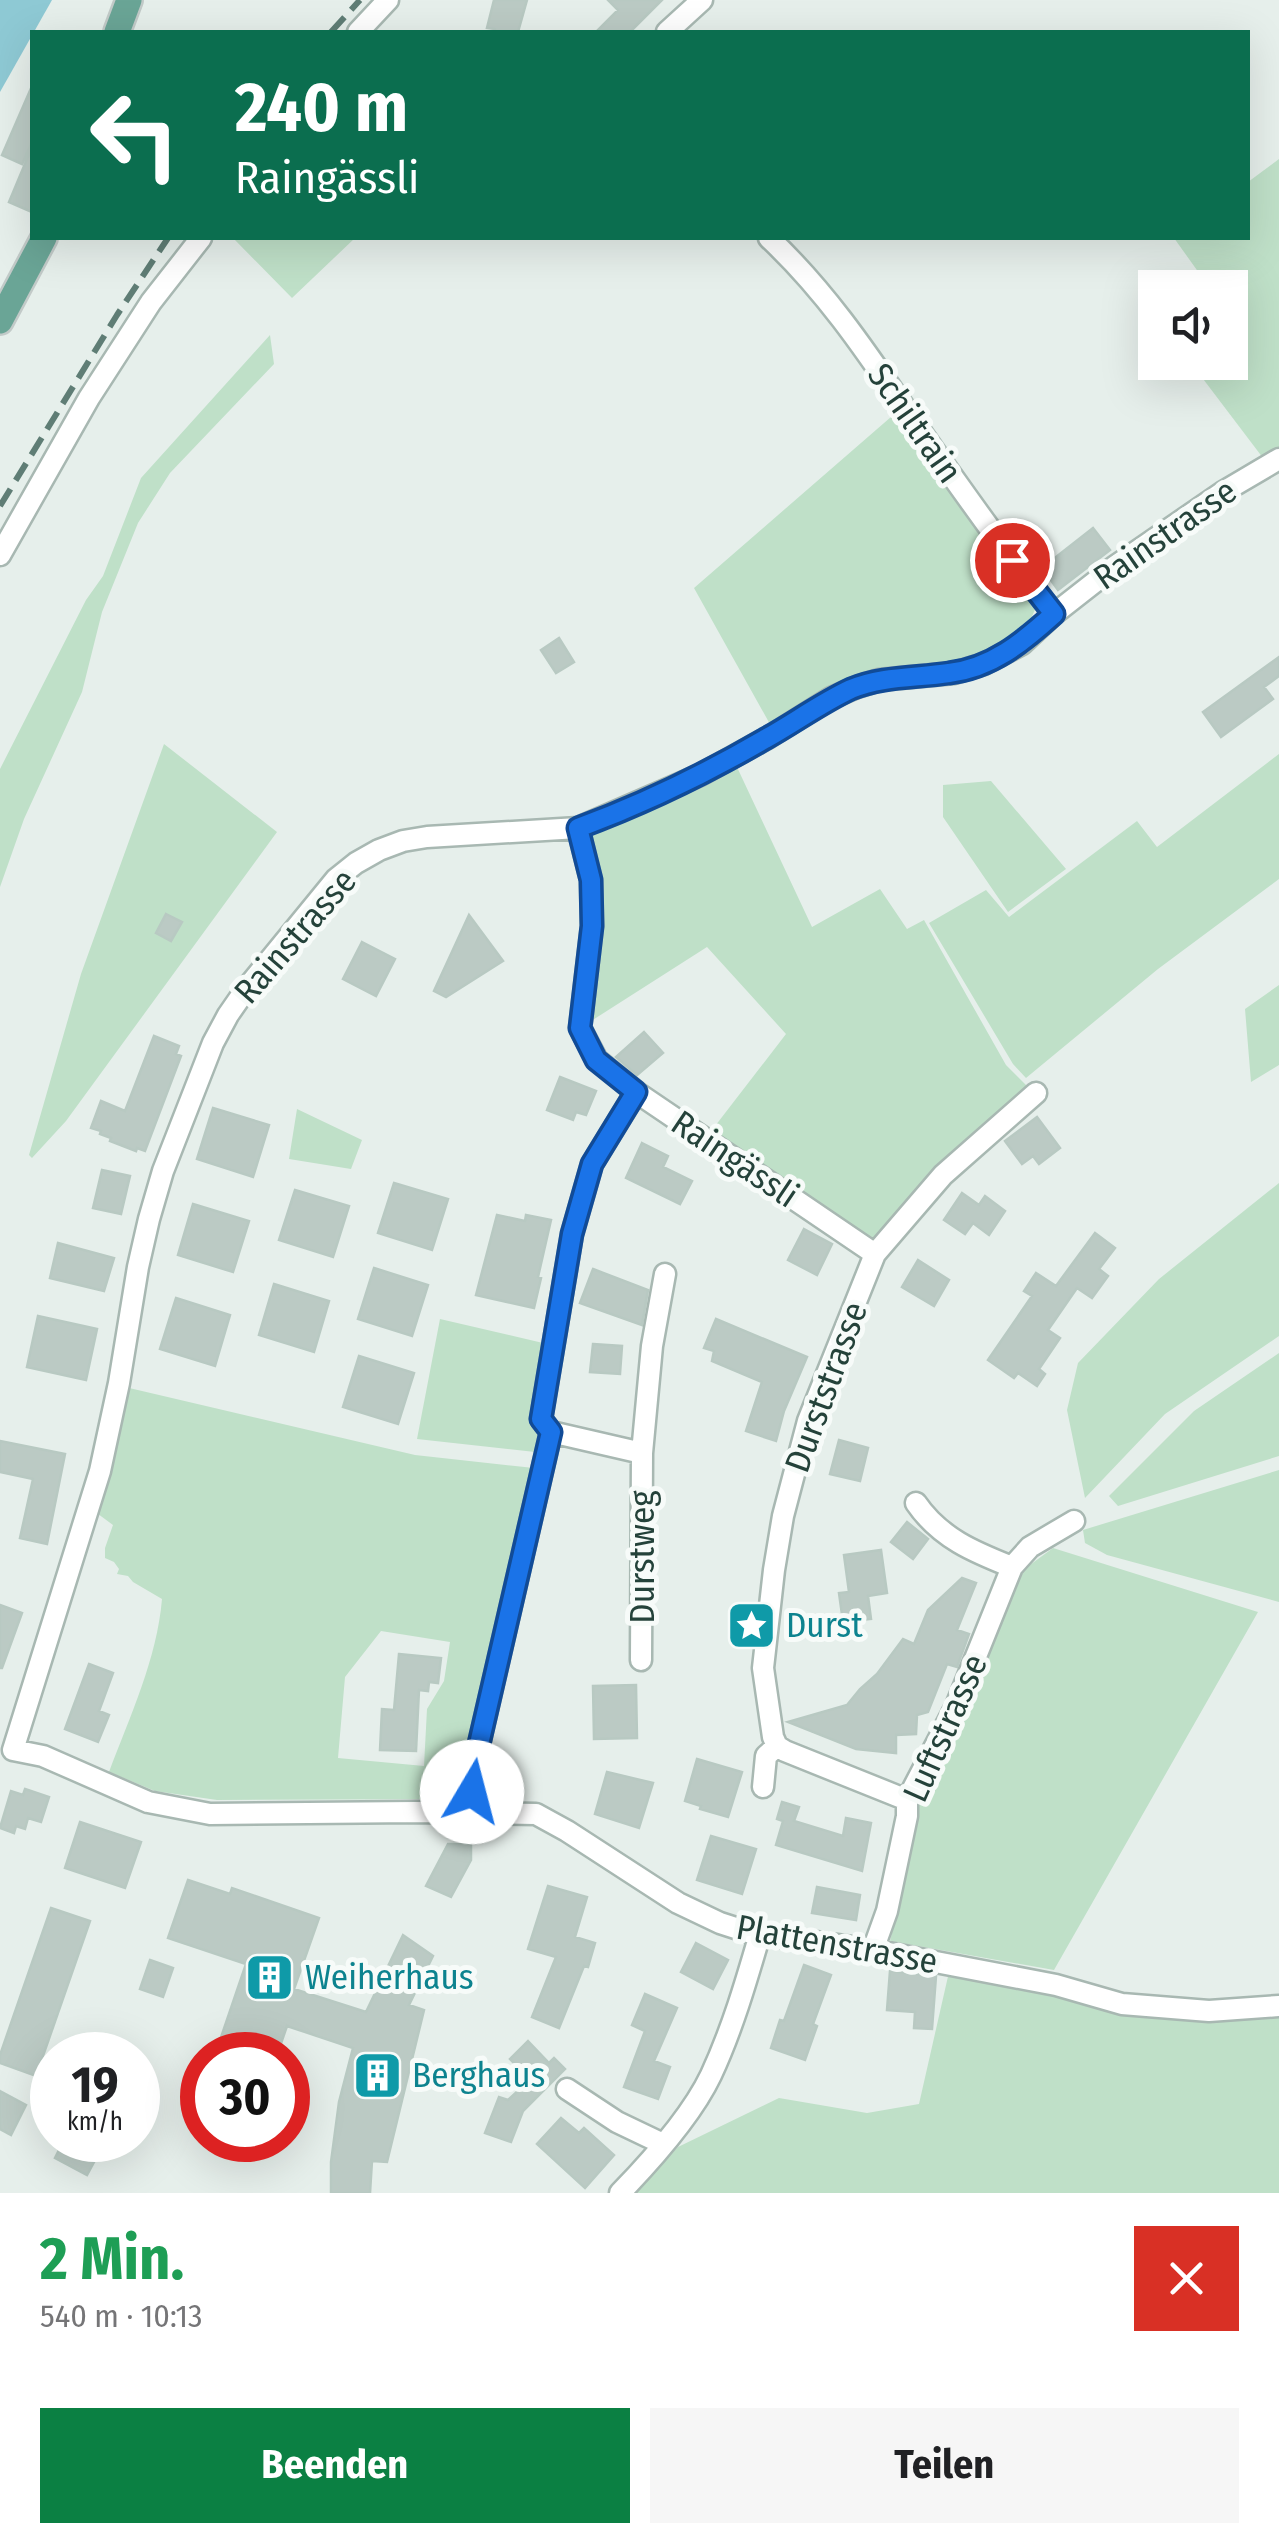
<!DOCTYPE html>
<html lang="de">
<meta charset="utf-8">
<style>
:root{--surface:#fff;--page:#f6f6f6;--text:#202124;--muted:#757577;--accent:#0b8043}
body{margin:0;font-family:"Fira Sans Condensed",sans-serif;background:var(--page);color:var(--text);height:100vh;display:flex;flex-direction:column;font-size:38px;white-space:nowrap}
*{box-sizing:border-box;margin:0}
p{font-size:32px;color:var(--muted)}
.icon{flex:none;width:55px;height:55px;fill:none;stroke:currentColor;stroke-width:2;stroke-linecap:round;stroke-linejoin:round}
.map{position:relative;height:2193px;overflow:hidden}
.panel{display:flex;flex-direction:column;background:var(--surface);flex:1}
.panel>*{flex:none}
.top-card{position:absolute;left:30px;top:30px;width:1220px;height:210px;border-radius:0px;box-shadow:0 10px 40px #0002;background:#0b6e4f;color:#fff;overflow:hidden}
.buttons{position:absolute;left:1138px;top:270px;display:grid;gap:20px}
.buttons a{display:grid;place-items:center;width:110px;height:110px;border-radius:0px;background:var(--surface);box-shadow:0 10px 40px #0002;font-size:50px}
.speed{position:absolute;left:30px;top:2032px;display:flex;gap:20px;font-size:50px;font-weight:700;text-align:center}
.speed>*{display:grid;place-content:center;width:130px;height:130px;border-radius:50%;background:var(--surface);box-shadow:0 10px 40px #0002;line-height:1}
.speed small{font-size:25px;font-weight:400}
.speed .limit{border:15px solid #d22;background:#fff;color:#111}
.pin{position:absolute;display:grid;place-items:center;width:85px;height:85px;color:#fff;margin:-42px;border:5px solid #fff;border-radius:50%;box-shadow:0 2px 10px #0007}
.me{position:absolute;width:110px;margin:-55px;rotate:8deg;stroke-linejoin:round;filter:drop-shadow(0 0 8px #0008)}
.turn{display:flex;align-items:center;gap:35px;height:210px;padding:0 40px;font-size:45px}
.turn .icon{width:130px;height:130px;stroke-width:2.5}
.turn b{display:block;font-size:70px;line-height:85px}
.round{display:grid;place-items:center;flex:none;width:105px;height:105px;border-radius:0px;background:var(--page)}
.headline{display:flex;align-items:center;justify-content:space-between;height:170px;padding:0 40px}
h1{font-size:60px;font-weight:700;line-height:75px;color:#1e9e55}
.action{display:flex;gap:20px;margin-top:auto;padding:20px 40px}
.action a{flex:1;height:115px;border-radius:0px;background:var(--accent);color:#fff;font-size:40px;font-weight:700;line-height:115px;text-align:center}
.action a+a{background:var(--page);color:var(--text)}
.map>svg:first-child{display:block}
</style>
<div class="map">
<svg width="1279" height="2193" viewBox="0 0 1279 2193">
<rect width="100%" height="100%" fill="#e6efeb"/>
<path fill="#bfe0c8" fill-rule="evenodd" d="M1279,159V451L1263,458L1191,363L1230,362V288L1209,287L1174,238H1248V182Z
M233,238H355L292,298Z
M270,335L274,364L170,473L138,523L102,612L82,692L24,819L0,887V769L86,600L103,576L141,478Z
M899,410L1038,603L1024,634L980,658L850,680L771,726L694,588Z
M164,744L277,832L66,1121L32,1158L29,1155L81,974Z
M1279,754V879L1158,969L1026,1078L1013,1064L929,923L986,890L1009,917L1137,821L1157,847Z
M736,765L812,927L880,889L907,929L924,920L1006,1065L1027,1086L938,1165L873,1245L712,1130L786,1034L707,947L588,1023L602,917V893L586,833Z
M991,781L1066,869L1008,912L943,817V785Z
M1279,985V1065L1251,1082L1245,1009Z
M297,1109L362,1140L351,1169L289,1159Z
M1279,1183V1336L1165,1414L1085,1498L1067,1410L1078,1363L1159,1279Z
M440,1319L543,1343L531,1423L539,1437L535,1452L417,1439Z
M1279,1353V1456L1118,1506L1109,1496L1194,1411Z
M125,1387L415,1455L534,1468L458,1799L217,1800L155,1791L109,1772C130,1716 157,1659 162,1599L133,1582L128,1576L117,1574L119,1569L114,1562L105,1558V1548L113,1525L94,1511ZM381,1631L450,1642L444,1681L427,1709L424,1766L338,1758L345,1677Z
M1279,1470V1602L1107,1555L1085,1543L1083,1530Z
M1053,1548L1258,1612L1054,1970L890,1941L907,1872L918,1796L1023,1570Z
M949,1972L1279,2015V2193H633L678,2147L779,2098L867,2113L919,2104Z"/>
<path fill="#8ec9d4" d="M0,0H52L0,92Z"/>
<path fill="#bbcac4" stroke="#b8c9c2" stroke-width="2.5" d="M494,0H527L518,32H495V29L487,28Z
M608,0H662L630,32H596L618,10Z
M32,86V142L22,164L2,155Z
M32,147V212L9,202Z
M1093,528L1110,550L1058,590L1042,568Z
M559,638L574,662L556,673L541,650Z
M1279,657V676L1264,687L1273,699L1221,737L1203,712Z
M166,914L182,922L171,941L156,933Z
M469,915L503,961L446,997L434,991Z
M362,942L395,959L376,996L343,979Z
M644,1032L663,1053L637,1075L616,1057Z
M154,1036L179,1046L176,1054L181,1056L145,1151L137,1148L136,1151L110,1141L111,1138L100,1134L101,1131L91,1128L101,1101L125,1111Z
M560,1077L596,1091L586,1115L576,1112L573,1120L547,1110Z
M213,1108L269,1125L253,1177L197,1159Z
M1037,1117L1060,1148L1039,1164L1033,1156L1022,1164L1005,1141Z
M642,1143L668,1156L663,1167L692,1181L680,1204L626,1178Z
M102,1170L130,1176L121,1214L93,1208Z
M394,1183L448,1199L432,1250L378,1233Z
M295,1190L349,1206L333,1257L279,1240Z
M962,1193L979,1205L985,1196L1005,1211L989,1235L973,1223L965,1234L944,1220Z
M193,1204L249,1221L233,1272L178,1255Z
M497,1215L525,1221L526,1215L551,1220L538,1277L541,1278L534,1308L476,1295Z
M804,1229L832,1244L817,1275L788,1260Z
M1095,1233L1115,1248L1099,1269L1108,1276L1092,1298L1077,1288L1048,1330L1060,1338L1039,1369L1045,1374L1037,1386L1018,1373L1014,1378L988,1360L1032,1296L1024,1291L1036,1273L1056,1286Z
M58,1243L114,1258L104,1291L50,1278Z
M918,1260L949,1280L934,1306L902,1287Z
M374,1268L428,1285L412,1336L358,1319Z
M593,1269L648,1290L642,1325L580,1303Z
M274,1284L329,1301L314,1352L259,1335Z
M176,1298L230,1315L215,1366L160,1349Z
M38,1316L97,1329L86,1380L27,1367Z
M716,1319L807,1357L784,1411L776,1441L746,1431L762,1382L712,1361L714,1351L704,1348Z
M593,1344L622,1346L620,1374L590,1372Z
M359,1356L414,1373L398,1424L343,1407Z
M839,1440L868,1448L860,1481L830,1474Z
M0,1441L65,1454L47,1544L20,1538L33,1479L0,1472Z
M907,1522L928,1539L913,1559L891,1542Z
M881,1550L887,1593L868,1596L871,1619L843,1622L839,1593L849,1592L844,1555Z
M962,1578L976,1583L957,1630L969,1634L957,1667L947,1664L928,1712L917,1715L916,1734L896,1735V1753L856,1749L788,1722L847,1705L860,1689L877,1674L903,1639L914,1644L928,1610Z
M0,1605L22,1613L2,1668H0Z
M399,1654L441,1658L438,1683L429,1682L428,1691L419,1690L416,1751L380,1750L382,1709L394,1710Z
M89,1664L113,1673L99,1711L109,1715L98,1742L65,1729Z
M636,1685L637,1738L594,1739L593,1686Z
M697,1759L742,1772L728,1817L700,1809L701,1806L685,1801Z
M607,1772L653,1783L639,1828L595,1814Z
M25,1789L49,1797L41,1822L28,1818L25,1829L16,1826L14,1833L0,1828L11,1791L23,1795Z
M782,1802L799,1807L794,1821L843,1836L846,1818L871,1823L862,1871L776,1845L783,1821L777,1819Z
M80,1822L141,1842L125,1888L65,1868Z
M711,1836L756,1849L742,1894L697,1880Z
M448,1844H471V1860L451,1897L426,1886Z
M188,1880L230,1894L232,1888L319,1918L294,1989L366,2012L403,1935L433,1956L409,2005L424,2010L387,2162L372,2161L370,2193H331V2162L339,2102L353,2048L287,2026L277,2055H215L246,1964L168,1938Z
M548,1886L587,1897L575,1937L595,1943L588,1967L584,1966L559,2028L532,2017L556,1957L528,1949Z
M817,1887L860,1895L856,1920L812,1913Z
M51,1908L90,1921L36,2076L0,2063V2055Z
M696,1943L728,1960L713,1989L681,1972Z
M150,1960L173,1968L163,1997L140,1989Z
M804,1965L831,1975L813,2024L817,2026L805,2060L771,2048L780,2020L784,2021Z
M890,1971L936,1976L932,2029L914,2028L915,2012L887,2010Z
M645,1994L677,2008L654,2061L670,2067L658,2099L624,2087L645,2031L632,2025Z
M528,2041L549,2063L554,2058L565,2069L523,2111L511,2142L485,2133L499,2097L508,2100L530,2080L510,2059Z
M0,2091L26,2105L11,2135L0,2129Z
M561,2118L579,2133L584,2128L614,2155L585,2188L537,2144Z
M64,2140H84L101,2149L87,2175L55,2158Z"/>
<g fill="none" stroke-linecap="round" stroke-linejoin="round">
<defs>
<path id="minor" d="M358,32L388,0
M667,32L702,0
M769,238C829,294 873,362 919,429C963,492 1007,554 1054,614
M0,555L89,398L151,302L201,238
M578,828L591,880L592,926L580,1028L597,1060L636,1092L875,1254
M551,1432L642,1453
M916,1503C940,1538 974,1552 1012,1567
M641,1660L642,1453L652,1346L665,1274
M13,1750L100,1471L119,1383L138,1267L149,1219L163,1171L213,1043L228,1015L246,989L336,879L356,863L379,850L403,841L427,837L578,828L700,775L769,737L831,698L857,687L879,680L954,673L984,664L1022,644L1054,614L1114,567L1223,492L1279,459
M13,1750L43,1756L148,1802L210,1814L416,1812L536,1814L567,1831L678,1903L720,1923L751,1933L873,1950L1056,1985L1122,2004L1209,2011L1279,2006
M763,1787L766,1756L777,1746
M907,1800L785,1751L777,1746L773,1737L763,1668L774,1570L783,1516L808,1421L875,1254L943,1175L1036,1093
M471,1814L473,1770L551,1432L541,1419L572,1234L592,1164L636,1092
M873,1950L887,1911L907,1816V1800L956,1706L1012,1567L1030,1547L1074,1521
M567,2089L617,2122L663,2144
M620,2193C650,2162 692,2115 711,2075C732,2030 746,1982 760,1934"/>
<path id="major" d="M117,32L129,0
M0,321L44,238"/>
</defs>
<use href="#minor" stroke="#a8b8b2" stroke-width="25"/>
<use href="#major" stroke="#c2cac8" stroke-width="30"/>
<use href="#minor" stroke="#fff" stroke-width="20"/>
<use href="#major" stroke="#6aa596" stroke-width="25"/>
<path stroke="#5f7d75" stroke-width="6" stroke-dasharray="20 10" stroke-linecap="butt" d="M331,32L360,0
M0,506L117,315L168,238"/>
</g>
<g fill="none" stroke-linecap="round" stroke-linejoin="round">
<defs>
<path id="route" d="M472,1792L473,1770L551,1432L541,1419L572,1234L592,1164L636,1092L596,1060L580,1028L592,926L591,880L578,828C643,804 705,774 765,739C794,723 821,703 851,689C882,676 916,678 949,673C992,668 1023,642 1054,614L1012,560"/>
</defs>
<use href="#route" stroke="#114b97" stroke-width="25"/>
<use href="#route" stroke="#1a73e8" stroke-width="18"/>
</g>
<defs>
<symbol id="sight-square" viewBox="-11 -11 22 22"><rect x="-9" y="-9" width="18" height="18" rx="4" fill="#0f9aa8" stroke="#f7fbf9"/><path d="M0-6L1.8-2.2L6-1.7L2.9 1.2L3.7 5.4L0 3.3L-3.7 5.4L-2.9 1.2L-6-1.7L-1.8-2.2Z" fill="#fff"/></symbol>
<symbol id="building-square" viewBox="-11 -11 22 22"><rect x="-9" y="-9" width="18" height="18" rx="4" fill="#0f9aa8" stroke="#f7fbf9"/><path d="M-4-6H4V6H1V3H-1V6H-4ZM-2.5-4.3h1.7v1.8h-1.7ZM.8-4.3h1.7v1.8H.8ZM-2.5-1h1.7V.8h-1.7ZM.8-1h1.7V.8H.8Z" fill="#fff"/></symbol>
</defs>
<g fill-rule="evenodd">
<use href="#sight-square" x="724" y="1598" width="55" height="55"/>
<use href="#building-square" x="242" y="1950" width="55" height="55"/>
<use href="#building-square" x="350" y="2048" width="55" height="55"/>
</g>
<g text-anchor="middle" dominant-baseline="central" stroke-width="10" stroke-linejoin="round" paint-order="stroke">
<g font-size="35" fill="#24423a" stroke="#f7fbf9">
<text transform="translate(915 423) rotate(55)">Schiltrain</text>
<text transform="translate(1165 534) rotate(-35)">Rainstrasse</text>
<text transform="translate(295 936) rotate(-49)">Rainstrasse</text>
<text transform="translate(735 1159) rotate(34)">Raingässli</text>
<text transform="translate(826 1387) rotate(-70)">Durststrasse</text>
<text transform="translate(642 1557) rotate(-90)">Durstweg</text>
<text transform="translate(945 1728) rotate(-66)">Luftstrasse</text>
<text transform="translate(837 1944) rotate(10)">Plattenstrasse</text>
</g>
<g font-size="35" fill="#0d838f" stroke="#f7fbf9" text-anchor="start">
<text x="786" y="1625">Durst</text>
<text x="305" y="1977">Weiherhaus</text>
<text x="412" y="2075">Berghaus</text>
</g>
</g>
</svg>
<div class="buttons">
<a><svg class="icon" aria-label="sound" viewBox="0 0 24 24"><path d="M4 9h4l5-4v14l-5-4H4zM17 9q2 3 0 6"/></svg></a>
</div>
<div class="speed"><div>19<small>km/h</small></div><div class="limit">30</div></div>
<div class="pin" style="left:1012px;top:560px;background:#d93025"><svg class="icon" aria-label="arrive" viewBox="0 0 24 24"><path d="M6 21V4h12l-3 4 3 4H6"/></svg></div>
<svg class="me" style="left:472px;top:1792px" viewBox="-20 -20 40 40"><circle r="19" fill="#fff"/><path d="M0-13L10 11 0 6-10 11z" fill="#1a73e8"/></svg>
<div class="top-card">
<div class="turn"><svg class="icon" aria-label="left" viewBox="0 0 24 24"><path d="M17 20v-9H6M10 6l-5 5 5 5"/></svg><div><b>240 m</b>Raingässli</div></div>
</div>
</div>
<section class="panel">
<div class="headline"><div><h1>2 Min.</h1><p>540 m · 10:13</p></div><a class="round" style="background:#d93025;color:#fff"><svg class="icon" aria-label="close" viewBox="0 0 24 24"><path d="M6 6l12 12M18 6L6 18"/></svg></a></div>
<div class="action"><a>Beenden</a><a>Teilen</a></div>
</section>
